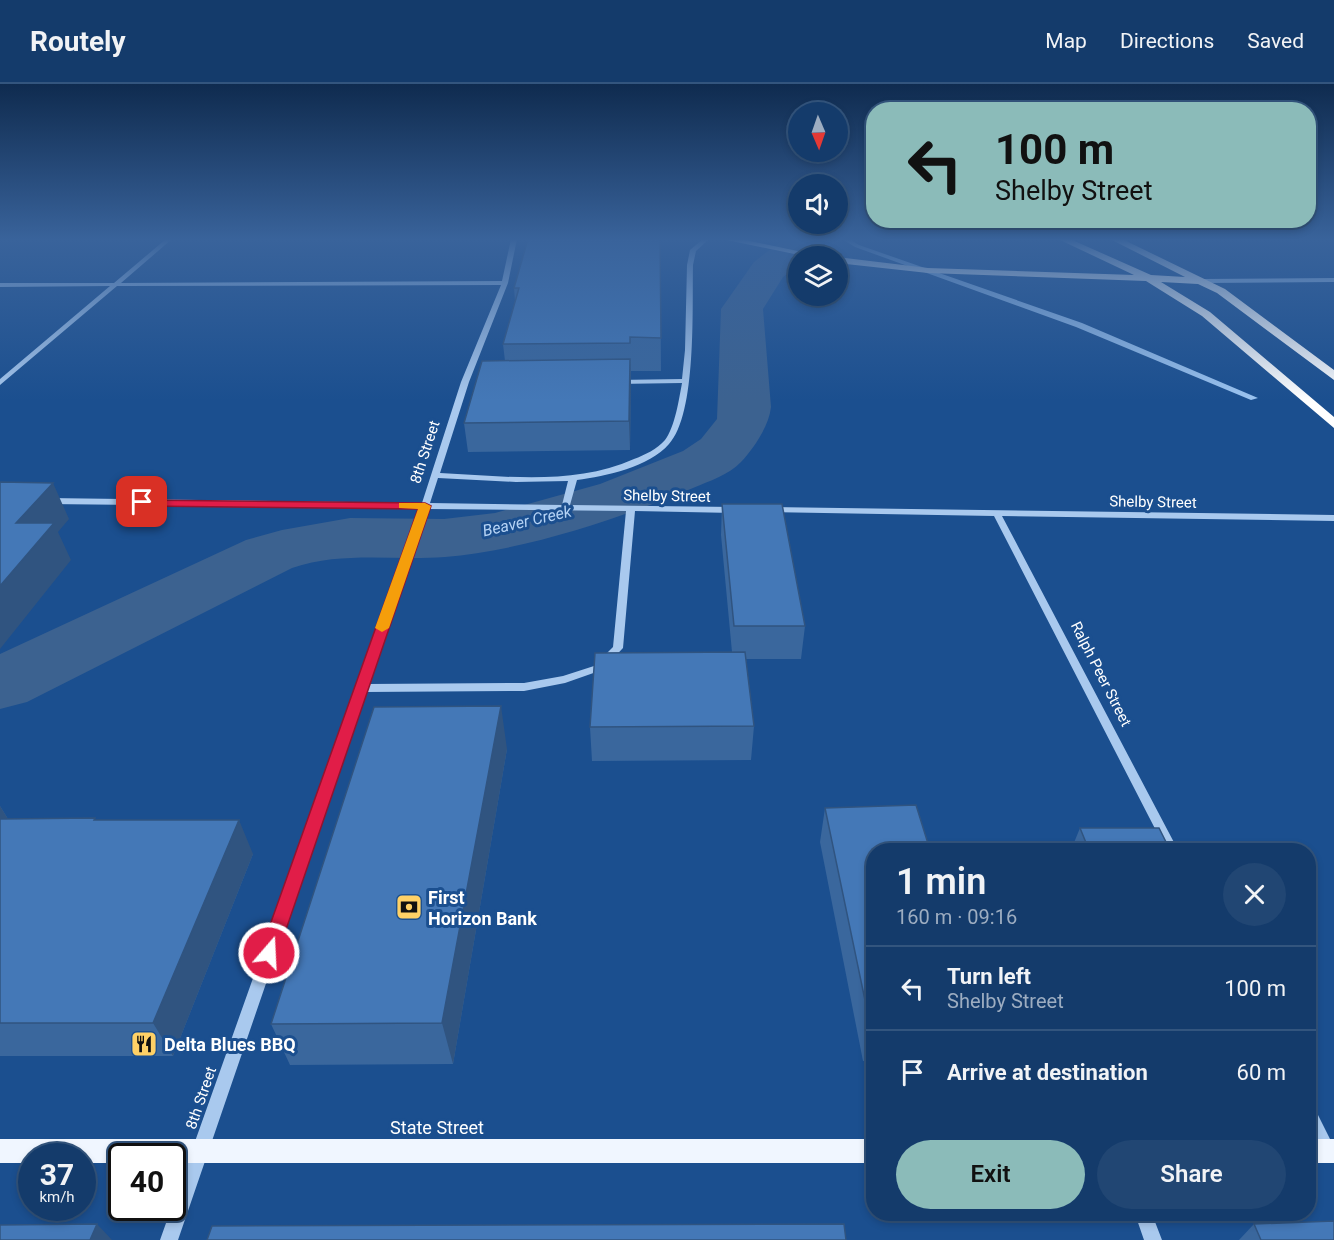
<!DOCTYPE html>
<meta charset="utf-8">
<style>
:root{--surface:#143b6b;--page:#214673;--text:#f1f3f6;--muted:#9dadc1;--line:#33557e;--accent:#8bbbb9}
body{margin:0;font-family:Roboto,sans-serif;background:var(--page);color:var(--text);height:100vh;display:flex;flex-direction:column;font-size:22px;white-space:nowrap}
*{box-sizing:border-box;margin:0}
p{font-size:20px;color:var(--muted)}
.icon{flex:none;width:33px;height:33px;fill:none;stroke:currentColor;stroke-width:2;stroke-linecap:round;stroke-linejoin:round}
.map{position:relative;flex:1;overflow:hidden}
.details{position:absolute;left:866px;top:759px;width:450px;height:378px;display:flex;flex-direction:column;background:var(--surface);border-radius:24px;box-shadow:0 3px 9px #0003,0 0 0 2px var(--line)}
.details>*{flex:none}
.banner{position:absolute;left:866px;top:18px;width:450px;height:126px;border-radius:24px;box-shadow:0 3px 9px #0003,0 0 0 2px var(--line);background:#8bbbb9;color:#111;overflow:hidden}
.needle{width:39px;rotate:178deg}
.tools{position:absolute;left:788px;top:18px;display:grid;gap:12px}
.tools a{display:grid;place-items:center;width:60px;height:60px;border-radius:50%;background:var(--surface);box-shadow:0 3px 9px #0003,0 0 0 2px var(--line);font-size:30px}
.speed{position:absolute;left:18px;top:1059px;display:flex;gap:12px;font-size:30px;font-weight:700;text-align:center}
.speed>*{display:grid;place-content:center;width:78px;height:78px;border-radius:50%;background:var(--surface);box-shadow:0 3px 9px #0003,0 0 0 2px var(--line);line-height:1}
.speed small{font-size:15px;font-weight:400}
.speed .limit{border:3px solid #111;border-radius:9px;background:#fff;color:#111}
.pin{position:absolute;display:grid;place-items:center;width:51px;height:51px;color:#fff;margin:-26px;border-radius:12px;box-shadow:0 3px 9px #0006}
.me{position:absolute;width:66px;margin:-33px;rotate:19deg;stroke-linejoin:round;filter:drop-shadow(0 0 4px #0008)}
.turn{display:flex;align-items:center;gap:21px;height:126px;padding:0 30px;font-size:27px}
.turn .icon{width:78px;height:78px;stroke-width:2.5}
.turn b{display:block;font-size:42px;line-height:51px}
.round{display:grid;place-items:center;flex:none;width:63px;height:63px;border-radius:32px;background:var(--page)}
.summary{display:flex;align-items:center;justify-content:space-between;height:102px;padding:0 30px}
h1{font-size:36px;font-weight:600;line-height:45px}
.action{display:flex;gap:12px;margin-top:auto;padding:12px 30px}
.action a{flex:1;height:69px;border-radius:36px;background:var(--accent);color:#111;font-size:24px;font-weight:600;line-height:69px;text-align:center}
.action a+a{background:var(--page);color:var(--text)}
ul{padding:0;list-style:none}
li{display:flex;align-items:center;gap:18px;height:84px;padding:0 30px;border-top:2px solid var(--line)}
li div{flex:1}
li b{display:block;font-size:22px}
li em{font-style:normal}
header{display:flex;align-items:center;gap:36px;box-sizing:border-box;height:84px;padding:0 30px;background:var(--surface);border-bottom:2px solid var(--line)}
header strong{font-size:28px}
nav{display:flex;gap:33px;margin-inline-start:auto;font-size:21px}
.map>svg:first-child{display:block}
</style>
<header>
<strong>Routely</strong>
<nav><a>Map</a><a>Directions</a><a>Saved</a></nav>
</header>
<div class="map">
<svg width="1334" height="1156" viewBox="0 0 1334 1156">
<rect width="100%" height="100%" fill="#1b4f8f"/>
<g fill="none" stroke-linecap="round" stroke-linejoin="round">
<path fill="#9cc4f0" fill-rule="evenodd" d="M842,155H849L859,161L1082,239L1258,314L1251,316L1076,243L855,163Z"/>
<path fill="#3c6290" fill-rule="evenodd" d="M784,155H825L808,172H798V181L783,193L763,225L771,323C769,342 754,364 741,378C729,391 709,397 693,404C621,434 523,467 445,473C392,477 343,467 292,484L27,618L0,625V570L246,456L282,446L350,434L444,435L495,429L600,400L683,367L701,355L717,335L721,225L754,178Z"/>
<path fill="#a9c9ee" fill-rule="evenodd" d="M166,155H172L121,199L502,197L511,155H517L508,199L469,298L440,389C505,392 573,402 634,375C645,371 657,365 665,356C675,343 679,315 682,299L616,300L612,298L616,296L682,295L685,266L687,181L690,166L703,155H709L696,167L693,181C692,223 697,330 669,360C649,383 606,392 577,396L570,421L734,423L738,426L734,429L635,427L623,564L602,586L565,599L524,607L366,608L178,1156H160L420,424L47,420L43,417L47,414L422,419L461,298L501,201L117,202L0,301V295L110,202L0,203V199H114ZM438,394L516,398L568,397L562,421L430,419ZM428,425L626,427L613,563L594,582L563,592L524,599L368,600Z
M1334,194V198L1202,199L1199,197L1202,195Z
M770,423L1334,431V437L1002,432L1178,766H1166L994,432L767,428V424Z
M1308,1021L1314,1023L1334,1063L1333,1072L1327,1074L1321,1072L1308,1046Z
M1135,1130H1152L1162,1156H1144Z"/>
<path fill="#f0f6ff" fill-rule="evenodd" d="M0,1055H873V1079H172V1072H122V1079H82V1072H32V1079H0Z
M1308,1055H1334V1079H1308Z"/>
<path fill="#fff" fill-rule="evenodd" d="M722,155H740L821,172H804Z
M1058,155H1070L1151,191L1185,193L1110,155H1122L1225,205L1334,286V296L1217,209L1198,200L1161,198L1210,228L1334,333V344L1202,232L1146,197L928,189L837,179V173L928,184L1134,191Z"/>
</g>
<path fill="#3a679d" d="M660,155L661,287H631L630,366L468,368L464,339L505,277L503,260L515,217L514,204Z
M722,420L805,542L801,575H746L754,642L751,676L592,677L590,643L732,568L721,451Z
M507,665L453,980L290,981L271,940Z
M0,722L8,735L96,736L253,770L173,972H0Z
M825,724L873,766V977H863L820,758Z
M1080,744L1170,766H1071Z
M1254,1140L1334,1156H1239Z"/>
<path fill="#305480" d="M630,275L631,301L630,366L629,337Z
M53,399L69,435L58,448L71,476L0,565V502L16,439Z
M501,622L507,665L453,980L442,939Z
M0,722L16,748L0,764Z
M239,736L253,770L173,972L153,939Z
M97,1140L112,1156H90Z"/>
<path fill="#4478b7" stroke="#305480" stroke-width="1.5" d="M528,155H660L661,254L630,253V259L503,260L519,204H514Z
M630,275L629,337L464,339L482,277Z
M0,398L53,399L16,439H54L0,502Z
M722,420H782L805,542H734Z
M745,568L754,642L590,643L595,569Z
M501,622L442,939L271,940L374,623Z
M916,721L930,766H873V945H871L825,724Z
M95,734L94,736H239L153,939H0V735Z
M1080,744H1159L1170,766H1089Z
M1334,1137V1156H1261L1254,1140Z
M97,1140L90,1156H0V1141Z
M844,1140L846,1156H207L212,1142Z"/>
<linearGradient id="sky" x2="0" y2="1"><stop stop-color="#0f2b4f"/><stop offset="0.49" stop-color="#39639b"/><stop offset="1" stop-color="#39639b" stop-opacity="0"/></linearGradient>
<rect width="1334" height="317" fill="url(#sky)"/>
<path fill="#e11d48" stroke="#92132f" stroke-width="1.5" d="M138,416L425,419L431,422L278,869L275,874L269,877L262,874L260,869L418,425L142,422L138,421Z"/>
<path fill="#f59e0b" d="M399,419H425L431,422L389,544L382,548L375,544L418,425L399,424Z"/>
<defs>
<symbol id="bank-square" viewBox="-11 -11 22 22"><rect x="-9" y="-9" width="18" height="18" rx="4" fill="#ffd166" stroke="#1b4f8f"/><path d="M-6-4H6V4H-6ZM0-2.3a2.3 2.3 0 1 0 0 4.6a2.3 2.3 0 1 0 0-4.6Z" fill="#111"/></symbol>
<symbol id="restaurant-square" viewBox="-11 -11 22 22"><rect x="-9" y="-9" width="18" height="18" rx="4" fill="#ffd166" stroke="#1b4f8f"/><path d="M-5-6h1v4h1v-4h1v4h1v-4h1v5L-1.5 .5V6h-2V.5L-5-1ZM5-6V6H3V1.5H1.5Q1.5-4 5-6Z" fill="#111"/></symbol>
</defs>
<g fill-rule="evenodd">
<use href="#bank-square" x="394" y="808" width="30" height="30"/>
<use href="#restaurant-square" x="129" y="945" width="30" height="30"/>
</g>
<g text-anchor="middle" dominant-baseline="central" stroke-width="6" stroke-linejoin="round" paint-order="stroke">
<g font-size="15" fill="#fff" stroke="#1b4f8f">
<text transform="translate(425 368) rotate(-72)">8th Street</text>
<text transform="translate(667 412) rotate(1)">Shelby Street</text>
<text transform="translate(1153 418) rotate(1)">Shelby Street</text>
<text transform="translate(1101 590) rotate(63)">Ralph Peer Street</text>
<text transform="translate(201 1014) rotate(-71)">8th Street</text>
</g>
<g font-size="16" font-style="italic" fill="#b5d3f5" stroke="#1b4f8f">
<text transform="translate(527 437) rotate(-13)">Beaver Creek</text>
</g>
<g font-size="18" font-weight="bold" fill="#fff" stroke="#1b4f8f" text-anchor="start">
<text x="428" y="813">First<tspan x="428" dy="21">Horizon Bank</tspan></text>
<text x="164" y="960">Delta Blues BBQ</text>
</g>
<g font-size="18" fill="#fff" stroke="#1b4f8f">
<text x="437" y="1043">State Street</text>
</g>
</g>
</svg>
<div class="tools">
<a><svg class="needle" viewBox="-14 -14 28 28"><path d="M0-13l5 13h-10z" fill="#e53935"/><path d="M0 13l5-13h-10z" fill="#9dadc1"/></svg></a>
<a><svg class="icon" aria-label="sound" viewBox="0 0 24 24"><path d="M4 9h4l5-4v14l-5-4H4zM17 9q2 3 0 6"/></svg></a>
<a><svg class="icon" aria-label="layers" viewBox="0 0 24 24"><path d="M12 4l9 5-9 5-9-5zM3 14l9 5 9-5"/></svg></a>
</div>
<div class="speed"><div>37<small>km/h</small></div><div class="limit">40</div></div>
<div class="pin" style="left:142px;top:418px;background:#d93025"><svg class="icon" aria-label="arrive" viewBox="0 0 24 24"><path d="M6 21V4h12l-3 4 3 4H6"/></svg></div>
<svg class="me" style="left:269px;top:869px" viewBox="-20 -20 40 40"><circle r="17" fill="#e11d48" stroke="#fff" stroke-width="3"/><path d="M0-11L8 9 0 5-8 9z" fill="#fff"/></svg>
<div class="banner">
<div class="turn"><svg class="icon" aria-label="left" viewBox="0 0 24 24"><path d="M17 20v-9H6M10 6l-5 5 5 5"/></svg><div><b>100 m</b>Shelby Street</div></div>
</div>
<section class="details">
<div class="summary"><div><h1>1 min</h1><p>160 m · 09:16</p></div><a class="round"><svg class="icon" aria-label="close" viewBox="0 0 24 24"><path d="M6 6l12 12M18 6L6 18"/></svg></a></div>
<ul>
<li><svg class="icon" aria-label="left" viewBox="0 0 24 24"><path d="M17 20v-9H6M10 6l-5 5 5 5"/></svg><div><b>Turn left</b><p>Shelby Street</p></div><em>100 m</em></li>
<li><svg class="icon" aria-label="arrive" viewBox="0 0 24 24"><path d="M6 21V4h12l-3 4 3 4H6"/></svg><div><b>Arrive at destination</b></div><em>60 m</em></li>
</ul>
<div class="action"><a>Exit</a><a>Share</a></div>
</section>
</div>
